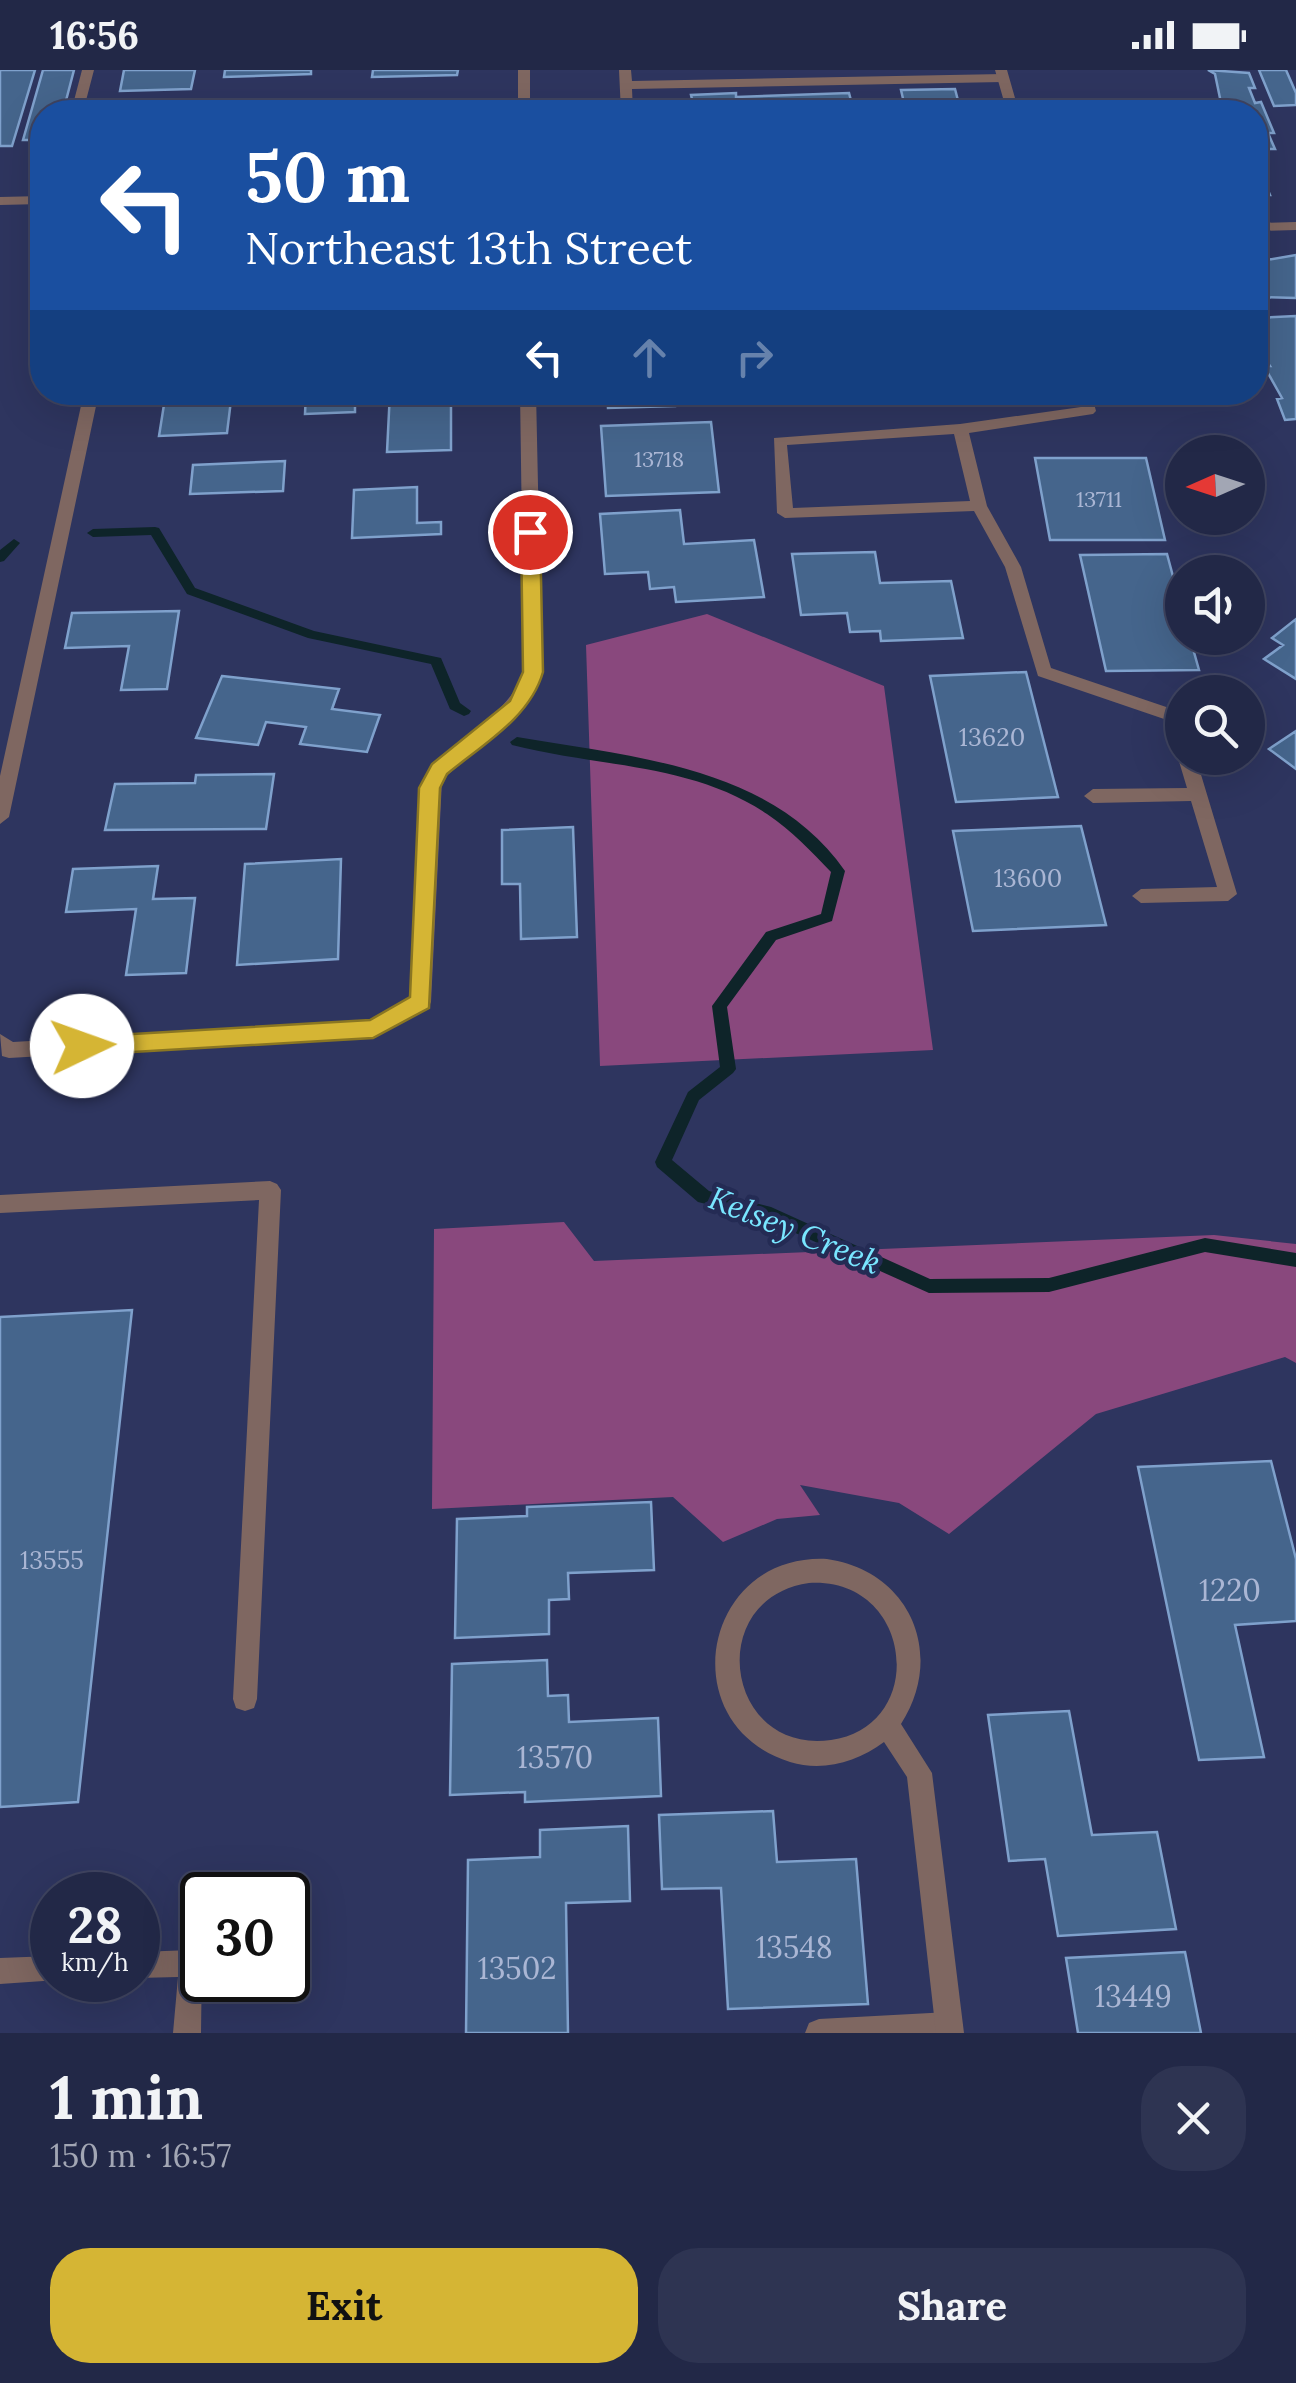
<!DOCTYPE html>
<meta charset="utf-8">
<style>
:root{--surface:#222847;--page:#2e3452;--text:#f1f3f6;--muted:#a2a6b4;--line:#3f4460;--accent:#d5b534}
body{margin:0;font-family:Lora,serif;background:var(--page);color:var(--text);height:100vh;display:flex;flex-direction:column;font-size:38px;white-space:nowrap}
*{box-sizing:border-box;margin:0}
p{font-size:32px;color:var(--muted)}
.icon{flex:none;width:55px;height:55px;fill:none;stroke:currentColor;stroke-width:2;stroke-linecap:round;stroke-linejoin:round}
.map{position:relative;height:1963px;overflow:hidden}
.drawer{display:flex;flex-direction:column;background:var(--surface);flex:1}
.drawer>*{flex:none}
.banner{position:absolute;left:30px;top:30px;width:1238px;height:305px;border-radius:40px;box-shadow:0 10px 40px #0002,0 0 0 2px var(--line);background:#1a4fa0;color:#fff;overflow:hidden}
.needle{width:65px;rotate:267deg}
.tools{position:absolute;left:1165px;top:365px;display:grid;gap:20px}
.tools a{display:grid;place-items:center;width:100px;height:100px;border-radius:50%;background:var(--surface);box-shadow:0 10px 40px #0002,0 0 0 2px var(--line);font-size:50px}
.speed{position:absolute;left:30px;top:1802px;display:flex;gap:20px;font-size:50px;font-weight:700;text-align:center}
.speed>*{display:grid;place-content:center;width:130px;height:130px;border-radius:50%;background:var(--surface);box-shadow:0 10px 40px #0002,0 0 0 2px var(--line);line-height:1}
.speed small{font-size:25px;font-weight:400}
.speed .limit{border:5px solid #111;border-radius:15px;background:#fff;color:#111}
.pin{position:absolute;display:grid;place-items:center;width:85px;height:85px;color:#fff;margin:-42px;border:5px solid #fff;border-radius:50%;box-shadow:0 2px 10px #0007}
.me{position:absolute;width:110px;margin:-55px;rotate:87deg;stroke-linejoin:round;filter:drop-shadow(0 0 8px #0008)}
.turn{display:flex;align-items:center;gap:35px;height:210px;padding:0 50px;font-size:45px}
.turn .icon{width:130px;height:130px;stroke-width:2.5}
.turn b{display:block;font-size:70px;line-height:85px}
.lanes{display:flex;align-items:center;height:95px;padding:0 50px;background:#0003;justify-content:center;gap:50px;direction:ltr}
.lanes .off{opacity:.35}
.round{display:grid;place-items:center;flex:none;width:105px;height:105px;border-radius:40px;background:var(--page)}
.head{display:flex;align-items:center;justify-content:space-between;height:170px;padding:0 50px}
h1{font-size:60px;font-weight:700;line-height:75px}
.action{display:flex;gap:20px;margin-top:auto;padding:20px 50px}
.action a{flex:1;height:115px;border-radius:40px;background:var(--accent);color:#111;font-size:40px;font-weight:700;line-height:115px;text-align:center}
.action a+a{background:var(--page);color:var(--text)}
.status{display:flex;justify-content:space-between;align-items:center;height:70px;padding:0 50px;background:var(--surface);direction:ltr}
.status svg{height:28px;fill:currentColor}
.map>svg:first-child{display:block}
</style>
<div class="status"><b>16:56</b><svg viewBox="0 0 49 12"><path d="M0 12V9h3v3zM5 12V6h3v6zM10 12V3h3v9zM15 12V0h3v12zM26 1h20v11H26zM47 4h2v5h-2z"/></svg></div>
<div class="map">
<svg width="1296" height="1963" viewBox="0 0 1296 1963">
<rect width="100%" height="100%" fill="#2e355f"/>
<path fill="#89487d" d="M707,544L884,616L933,980L600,996L586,575Z
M564,1152L594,1191L1214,1165L1296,1174V1293L1285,1287L1096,1344L949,1464L899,1433L800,1415L820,1445L777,1449L723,1472L673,1427L432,1439L434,1159Z"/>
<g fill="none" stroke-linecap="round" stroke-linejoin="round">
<path fill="#0e2429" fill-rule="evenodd" d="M155,457L159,458L195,518L314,561L441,588L460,633L471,641L469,644L464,646L450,639L431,594L308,568L187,524L151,465L93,467L87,463L93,459Z
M14,469L20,473L4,491L0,492V480Z
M517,667C633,687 772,696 845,801L832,851L776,870L727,937L736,999L733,1003L699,1030L672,1090L709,1121L771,1137L930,1209L1049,1208L1205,1168L1296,1183V1197L1205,1182L1049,1222L929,1223L762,1148L698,1132L657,1097L655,1092L688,1022L720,997L712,936L766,862L821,844L831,802C811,781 792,761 767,744C692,693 597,697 512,675L510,672Z"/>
</g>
<path fill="#45658c" stroke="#7fa1cc" stroke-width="2.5" d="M0,0H35L12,76H0Z
M43,0H74L63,42H42V70H23Z
M124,0H195L191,19L120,21Z
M225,0H311V4L224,7Z
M373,0H458L457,5L372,7Z
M1208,0L1249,3L1255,18H1249L1255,33L1261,32L1274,63H1268L1275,79H1255V42H1231L1227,33H1221L1215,4Z
M1259,0H1286L1296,23V35L1274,36Z
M955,19L961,42H896L894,33H904L901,20Z
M736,23V27L849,23L854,42H695L691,25Z
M1255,94H1257L1270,125H1255Z
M1296,185V228L1255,227V192Z
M1296,246V349L1285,350L1277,329L1282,328L1264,296H1270L1255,274V270H1264L1261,262H1255V248Z
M166,322H232L227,363L159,366Z
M306,322H355V342L305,344Z
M390,322L451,326V380L387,382Z
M607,322H674L675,336L608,338Z
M772,322H873L874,328L773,331Z
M711,352L719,422L606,426L601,356Z
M1035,388H1146L1165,470H1050Z
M285,391L283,421L190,424L193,395Z
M417,417V453L441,452V464L352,468L354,420Z
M680,440L684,474L754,470L764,527L676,532L674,517L650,519L648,502L605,504L600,444Z
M875,482L880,513L951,511L963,568L881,571L880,561L850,562L847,543L801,545L792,484Z
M1167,484L1182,540V568H1190L1199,600L1106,601L1080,485Z
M179,541L167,619L121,620L129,576L65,578L72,543Z
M1296,549V609L1264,589L1283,575L1272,568Z
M1026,602L1058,727L956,732L930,606Z
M222,606L339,619L332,639L380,645L367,682L300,674L306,657L266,652L258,675L196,668Z
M1296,661V699L1269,679Z
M274,704L266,759L105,760L115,714L195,713L196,705Z
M1081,756L1106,855L973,861L953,761Z
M573,757L577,867L521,869L520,814H502V760Z
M341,789L338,889L237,895L245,794Z
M158,796L153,829L195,828L186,903L126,905L136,839L66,842L73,799Z
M132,1240L78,1732L0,1737V1247Z
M1271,1391L1296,1489V1551L1235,1555L1264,1687L1199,1690L1138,1397Z
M651,1432L654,1500L568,1503L569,1529L549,1530V1564L455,1568L457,1449L527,1446V1437Z
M547,1590L548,1626L568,1625L569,1652L658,1648L661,1726L525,1732V1722L450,1725L452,1594Z
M1069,1641L1092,1765L1157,1762L1176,1859L1058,1866L1045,1789L1009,1791L988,1645Z
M773,1741L777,1792L856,1789L868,1934L728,1939L721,1818L662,1819L659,1745Z
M628,1756L630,1831L566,1833L568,1963H466L468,1790L540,1787V1760Z
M1185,1882L1201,1963H1078L1066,1888Z"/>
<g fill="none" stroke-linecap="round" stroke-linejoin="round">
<path fill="#7f6761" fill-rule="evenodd" d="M82,0H94L83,42H71Z
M619,0H631L632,11L1003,4L1009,8L1003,12L632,19L633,42H621Z
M42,126V134L0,135V127Z
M1296,152V160L1255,161V153Z
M1088,336L1093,338V344L969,363L987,436L1021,497L1051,598L1181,642L1182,678L1173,672L1167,650L1038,606L1005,497L974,441L785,448L777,443L774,368L960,354ZM954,364L970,431L793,438L787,375Z
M1182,683V688H1196L1237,824L1228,831L1141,833L1132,826L1141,819L1217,817L1191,731L1093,733L1084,726L1093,719L1187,718L1178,688Z
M270,1111L277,1114L281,1120L257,1629L254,1638L245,1641L236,1638L233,1629L259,1130L0,1143V1125Z
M192,1880L202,1886L201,1963H173L178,1907L138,1908V1882Z
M52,1886V1910H58L0,1914V1888Z
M949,1942L959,1946L963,1956L960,1963H805L809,1953L819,1949Z"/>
<path fill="#7f6761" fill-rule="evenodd" d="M518,0H530V33L524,37L168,42L174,38L518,29Z
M995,0H1007L1019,42H1007Z
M84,322H99L9,747L0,754V706Z
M520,322H536L542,603L522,639L442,710L431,932L428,938L373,967L9,988L2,986L0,964L13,972L370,951L411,928L424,708C452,667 504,651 524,603Z
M1076,322H1091L1096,341L1093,344H1083Z
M827,1489C910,1501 946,1584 901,1654L932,1703L964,1963H936L907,1707L884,1672C857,1692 823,1702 790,1692C671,1655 702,1483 827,1489ZM809,1513C914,1507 929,1656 831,1670C725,1685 703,1528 809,1513Z"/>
</g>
<path fill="#d5b534" stroke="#8a7622" stroke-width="2.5" d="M530,456L540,462L543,602C530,648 482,675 447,704L440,718L429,938L373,968L82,985L74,983L71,976L74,969L82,967L370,950L410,927L419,718L432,694L510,631L523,602L521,462Z"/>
<g text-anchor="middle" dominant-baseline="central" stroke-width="9" stroke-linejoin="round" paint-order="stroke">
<g font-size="22" fill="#aab6d4">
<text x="659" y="389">13718</text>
<text x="1099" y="429">13711</text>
</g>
<g font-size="25" fill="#aab6d4">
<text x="992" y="667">13620</text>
<text x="1028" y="808">13600</text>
<text x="52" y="1490">13555</text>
</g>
<g font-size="30" fill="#aab6d4">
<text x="1230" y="1520">1220</text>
<text x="555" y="1687">13570</text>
<text x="794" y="1877">13548</text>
<text x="517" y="1898">13502</text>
<text x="1133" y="1926">13449</text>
</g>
<g font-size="32" font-style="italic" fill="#79e6ff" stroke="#242b54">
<text transform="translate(795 1160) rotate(22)">Kelsey Creek</text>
</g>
</g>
</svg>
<div class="tools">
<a><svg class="needle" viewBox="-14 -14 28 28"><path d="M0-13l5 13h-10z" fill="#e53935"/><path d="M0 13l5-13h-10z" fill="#a2a6b4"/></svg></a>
<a><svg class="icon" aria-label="sound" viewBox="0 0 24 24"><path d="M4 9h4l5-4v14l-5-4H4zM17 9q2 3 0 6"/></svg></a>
<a><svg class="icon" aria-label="search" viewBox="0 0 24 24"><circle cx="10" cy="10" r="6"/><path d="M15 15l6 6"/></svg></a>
</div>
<div class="speed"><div>28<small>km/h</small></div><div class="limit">30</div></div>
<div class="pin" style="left:530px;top:462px;background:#d93025"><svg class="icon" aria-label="arrive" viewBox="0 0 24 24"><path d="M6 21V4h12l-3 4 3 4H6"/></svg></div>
<svg class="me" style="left:82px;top:976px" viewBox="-20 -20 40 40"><circle r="19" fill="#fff"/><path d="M0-13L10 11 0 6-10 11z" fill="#d5b534"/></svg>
<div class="banner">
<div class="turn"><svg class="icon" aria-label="left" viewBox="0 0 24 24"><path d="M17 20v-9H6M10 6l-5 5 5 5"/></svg><div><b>50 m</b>Northeast 13th Street</div></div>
<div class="lanes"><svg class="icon" aria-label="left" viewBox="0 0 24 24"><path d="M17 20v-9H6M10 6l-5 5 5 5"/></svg><svg class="icon off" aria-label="ahead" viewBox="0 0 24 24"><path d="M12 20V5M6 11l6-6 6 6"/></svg><svg class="icon off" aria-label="right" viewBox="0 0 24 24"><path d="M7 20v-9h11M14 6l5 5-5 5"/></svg></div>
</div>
</div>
<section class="drawer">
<div class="head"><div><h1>1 min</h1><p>150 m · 16:57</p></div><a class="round"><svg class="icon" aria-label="close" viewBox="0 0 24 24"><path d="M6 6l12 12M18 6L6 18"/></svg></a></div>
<div class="action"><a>Exit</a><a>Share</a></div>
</section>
